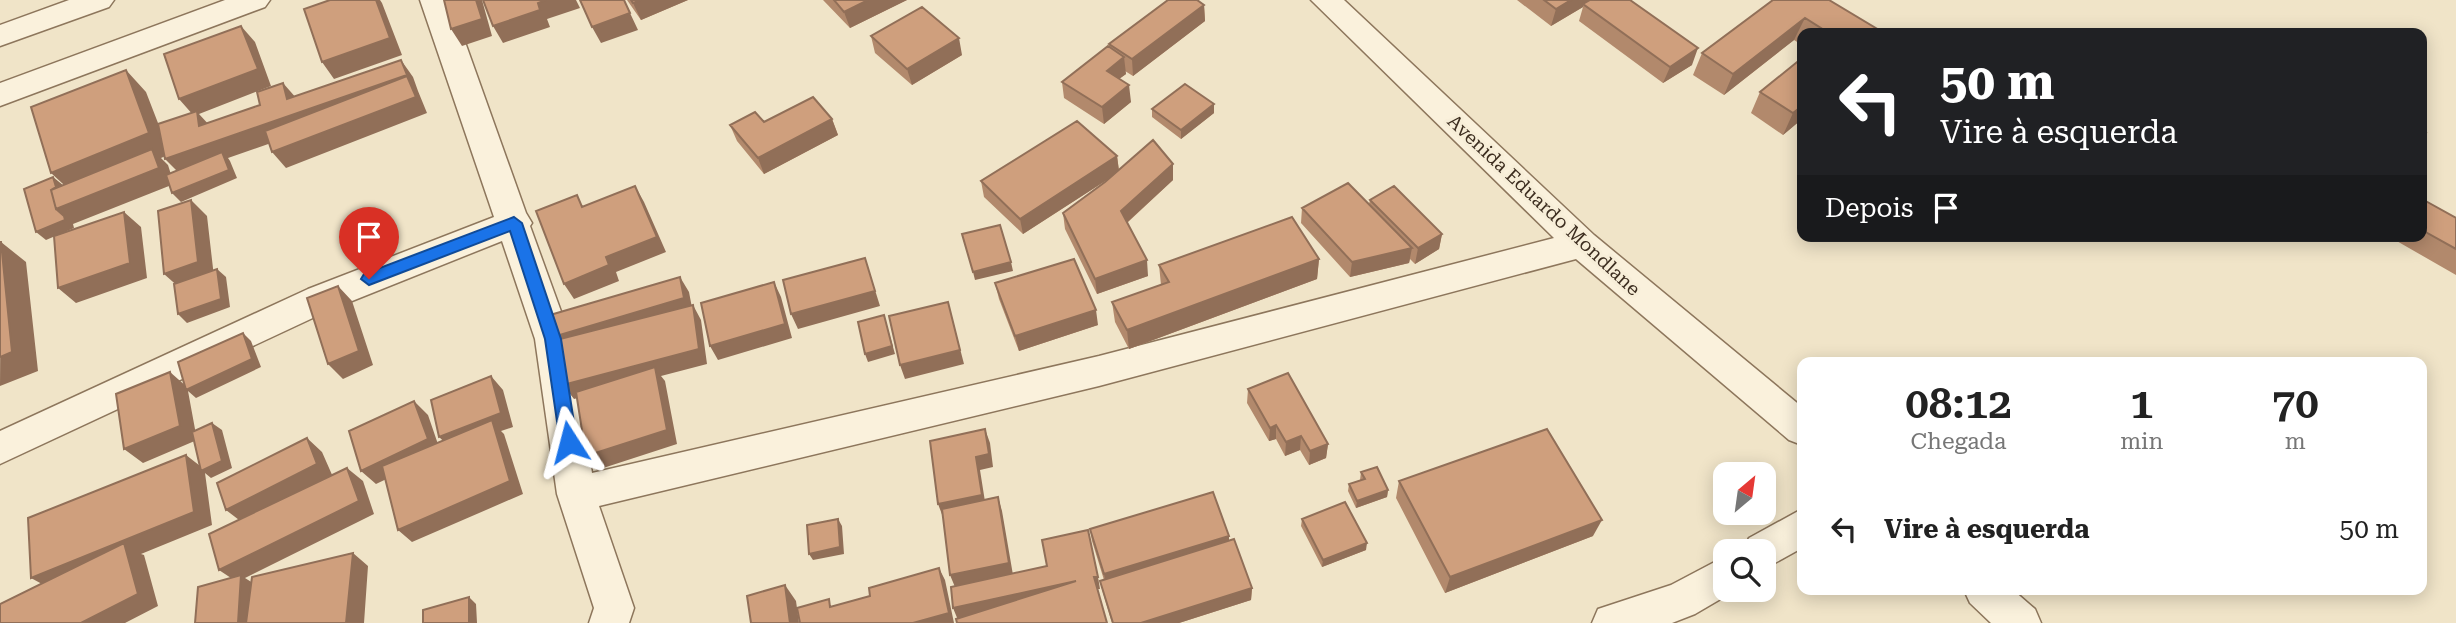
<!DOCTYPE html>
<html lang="pt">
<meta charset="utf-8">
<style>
:root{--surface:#fff;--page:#f2f2f2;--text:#222;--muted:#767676}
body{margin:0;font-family:"Roboto Serif",serif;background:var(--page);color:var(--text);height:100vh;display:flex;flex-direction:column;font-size:26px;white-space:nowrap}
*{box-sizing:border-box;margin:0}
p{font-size:23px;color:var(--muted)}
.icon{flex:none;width:38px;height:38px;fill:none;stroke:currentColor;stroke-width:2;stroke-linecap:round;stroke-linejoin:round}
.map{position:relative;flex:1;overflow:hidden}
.sheet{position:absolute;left:1797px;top:357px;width:630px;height:238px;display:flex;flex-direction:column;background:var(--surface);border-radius:14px;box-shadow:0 4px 18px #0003}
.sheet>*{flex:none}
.hud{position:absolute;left:1797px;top:28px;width:630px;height:214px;border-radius:14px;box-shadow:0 4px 18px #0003;background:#202124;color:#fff;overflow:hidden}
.needle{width:46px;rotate:29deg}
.controls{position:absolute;left:1713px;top:462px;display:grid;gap:14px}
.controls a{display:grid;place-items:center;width:63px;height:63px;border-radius:14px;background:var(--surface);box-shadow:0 4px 18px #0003;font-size:35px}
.pin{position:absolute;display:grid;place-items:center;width:60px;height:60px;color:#fff;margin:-72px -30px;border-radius:50% 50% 50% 0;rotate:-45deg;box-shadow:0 0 7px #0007}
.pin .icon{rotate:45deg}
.me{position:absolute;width:77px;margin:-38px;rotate:351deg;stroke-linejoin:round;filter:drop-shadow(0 0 5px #0008)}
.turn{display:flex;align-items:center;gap:24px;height:147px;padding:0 28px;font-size:32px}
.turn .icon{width:91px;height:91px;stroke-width:2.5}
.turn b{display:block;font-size:49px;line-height:60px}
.then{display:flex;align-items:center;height:66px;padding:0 28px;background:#0003;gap:14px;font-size:26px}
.eta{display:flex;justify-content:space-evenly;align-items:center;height:119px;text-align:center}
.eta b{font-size:42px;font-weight:600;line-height:49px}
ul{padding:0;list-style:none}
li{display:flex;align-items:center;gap:21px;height:105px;padding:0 28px}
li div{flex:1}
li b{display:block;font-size:26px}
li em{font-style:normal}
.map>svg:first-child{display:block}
</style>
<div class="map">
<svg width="2456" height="623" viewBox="0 0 2456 623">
<rect width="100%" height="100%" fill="#f0e4c8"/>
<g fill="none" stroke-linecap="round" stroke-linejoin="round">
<defs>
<path id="minor" d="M69,0H114L109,7L0,46V25Z
M225,0H270L265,7L0,106V83Z
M420,0H450L526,213L532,223L530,226L571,339L592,473L1099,356L1554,238L1311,0H1344L1594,235L1802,407V445L1789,440L1576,259L1099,386L599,506L634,608L629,623H589L594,608L557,494L535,339L502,241L332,309L0,464V431L308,289L494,217Z
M1802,509V548L1764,569V551H1743L1749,538Z
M1726,556V590H1736L1695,614L1672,623H1592L1598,609L1671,585Z
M1964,590H2013L2035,609L2041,623H1991L1970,603Z"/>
</defs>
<use href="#minor" stroke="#8d765c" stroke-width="3"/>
<use href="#minor" fill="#faf1dc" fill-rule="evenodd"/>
</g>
<path fill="#b2896c" d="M627,0H688L641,20Z
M823,0H907L850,28Z
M1517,0H1630L1692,65L1663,83L1579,21L1583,7L1551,26Z
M1773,0L1884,33H1802V45L1794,40L1724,95L1693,75L1702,53Z
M1204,5L1205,21L1133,76L1125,71L1126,74L1119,79L1131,102L1104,124L1064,98L1062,82L1109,47V44Z
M871,36L962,55L912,85L875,53Z
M1802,58V119L1783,135L1751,113L1760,92Z
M1214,104V113L1181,139L1152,117V109Z
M832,119L838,135L764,174L737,141L730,125Z
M1117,156L1119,170L1173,164V180L1127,223L1148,276L1097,294L1065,229L1063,213L1110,178L1023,234L984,197L981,181Z
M2422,199L2456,218V275L2388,236H2422Z
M1370,200L1442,234L1439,249L1415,264L1410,259L1409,263L1350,277L1301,223L1302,208L1369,204Z
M1319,259L1317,279L1129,349L1115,322L1112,302L1161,285L1159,265Z
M995,283L1098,325L1019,351L999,299Z
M1248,389L1328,444L1326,458L1309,465L1300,450L1285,456L1276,439L1269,441L1247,403Z
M1361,472L1388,490L1387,497L1356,508L1348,491L1349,484L1360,480Z
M1399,481L1593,536L1445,593L1396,498Z
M1302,519L1366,550L1322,567L1301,526Z
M1090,529L1229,536V541L1252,588L1251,600L1179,623H1112L1103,593L1100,581L1104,580L1092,541Z"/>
<path fill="#916f58" d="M376,0H380L382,3L402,55L334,79L322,62Z
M476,0H482L492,36L462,46L451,29Z
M546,0H576L580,8L547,19L550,27L503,43L493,26L538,3Z
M641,0H688L641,20L633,3Z
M868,0H907L850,28L844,12Z
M1571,0H1594L1583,4V7L1551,26L1556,9Z
M1204,5L1205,21L1133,76L1132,59Z
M630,13L638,30L601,43L592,27Z
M1805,18L1794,40L1724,95L1733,74Z
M241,26L255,42L271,86L199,114L211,127L199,126L194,116L179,99Z
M959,38L962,55L912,85L907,69Z
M1698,48L1692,65L1663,83L1670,67Z
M1124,57L1126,74L1108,87L1107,71Z
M401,60L413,77L418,91L427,113L286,168L272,152L414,93L228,158L230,161L237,178L181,202L172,193L181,175L165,159L287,99L283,83L297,99Z
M126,70L146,92L170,154L161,158L168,165L174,184L73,224L74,228L46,240L36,232L56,209L53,177L74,194L51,173Z
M1129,85L1131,102L1104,124L1102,107Z
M1214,104V113L1181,139V130Z
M1802,106V119L1783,135L1793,113Z
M832,119L838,135L764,174L758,158Z
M1117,156L1119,172L1023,234L1020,219Z
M1173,164V180L1122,227L1121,211Z
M635,186L644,202L666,252L616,272L619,281L574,299L564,284L606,257Z
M191,200L207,216L214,277L181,289L164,274Z
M124,212L141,227L147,278L76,303L58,288Z
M1442,234L1439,249L1415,264L1418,248Z
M1,242L26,262L38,371L0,386Z
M1412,248L1409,263L1350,277L1352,262Z
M865,258L880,306L798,329L791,314Z
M1319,259L1317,279L1129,349L1127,330Z
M1147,260L1148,276L1097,294L1095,279Z
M1011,262L1013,271L975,280L973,272Z
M217,269L226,277L230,307L187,323L178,314Z
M680,277L689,292L693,313L564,352L553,337Z
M774,282L781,297L792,338L718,360L710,346Z
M338,286L352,301L373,365L343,379L328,364Z
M948,302L964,364L905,379L900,365Z
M693,305L701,320L707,364L661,376L665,381L677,444L597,470L586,456L657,377L574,399L563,385Z
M1096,310L1098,325L1019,351L1015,336Z
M884,315L895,354L868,362L865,354Z
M243,333L251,341L261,367L196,398L188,391L197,440L143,463L124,449L170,372L187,387Z
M491,376L503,390L513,427L501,431L504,434L523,494L412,542L398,530L453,450L439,437Z
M414,401L428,415L441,453L376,484L361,471Z
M212,423L222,430L232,468L211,478L205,473L212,525L141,554L144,555L158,606L125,623H81L53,590L31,578L186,455L204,469Z
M1276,425V439L1269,441L1270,428Z
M985,429L990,443L993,467L980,470L986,508L943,517L938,504Z
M1301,436L1300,450L1285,456L1286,442Z
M307,438L322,452L333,477L243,523L226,510Z
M1328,444L1326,458L1309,465L1310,451Z
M347,468L363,481L374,514L245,578L259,587L257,623H238L237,582L219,570Z
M1388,490L1387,497L1356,508L1357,501Z
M998,497L1002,511L1013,575L955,587L950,575Z
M838,519L842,526L844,554L813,560L809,554Z
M1602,520L1593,536L1445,593L1450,577Z
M1229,536V548L1106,586L1104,574Z
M1367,543L1366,550L1322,567L1323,560Z
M353,553L368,566L364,623H346Z
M939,568L945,580L954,623H913Z
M1094,577H1098L1100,589H1096Z
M1076,581L958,620L953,608Z
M785,585L796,601L799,623H790Z
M1252,588L1251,600L1179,623H1141Z
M469,597L476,604L477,623H469Z"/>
<path fill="#cf9f7d" stroke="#916f58" stroke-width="2" d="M330,0H376L390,38L322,62L304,9Z
M444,0H476L482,19L451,29Z
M483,0H546L538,3L540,10L493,26Z
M580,0H624L630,13L592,27Z
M631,0H641L633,3Z
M834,0H868L844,12Z
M1168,0H1197L1204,5L1132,59L1109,44Z
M1544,0H1571L1556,9Z
M1590,0H1630L1698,48L1670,67L1583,4Z
M1773,0H1829L1884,33H1829L1805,18L1733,74L1702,53Z
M922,7L959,38L907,69L871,36Z
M241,26L258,69L179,99L164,54Z
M1108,46L1124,57L1107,71L1129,85L1102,107L1062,82Z
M1802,58V106L1793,113L1760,92Z
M401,60L407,75L165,159L158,124L197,111L199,126L260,105L257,92L283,83L287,99Z
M126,70L149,133L51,173L31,107Z
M407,76L416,97L272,152L265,131Z
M1185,84L1214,104L1181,130L1152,109Z
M813,97L832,119L758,158L730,125L755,112L764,122Z
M1077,121L1117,156L1020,219L981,181Z
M2422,131L2426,133L2422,139Z
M1153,140L1173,164L1121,211L1147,260L1095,279L1063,213L1105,182Z
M152,149L159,168L56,209L51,190Z
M222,152L229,170L172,193L166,175Z
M53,177L56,187L51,190L56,209L64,216L65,220L36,232L24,189Z
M1348,183L1412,248L1352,262L1302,208Z
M635,186L657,237L606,257L609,265L564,284L536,211L577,195L582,207Z
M1394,186L1442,234L1418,248L1370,200Z
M2422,199L2456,218V249L2422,230Z
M191,200L198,262L164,274L158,211Z
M124,212L130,263L58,288L54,236Z
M1292,217L1319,259L1127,330L1112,302L1169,282L1159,265Z
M1000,225L1011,262L973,272L962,234Z
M0,242H1L12,352L0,357Z
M865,258L875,291L791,314L783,280Z
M1074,259L1096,310L1015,336L995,283Z
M217,269L221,299L178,314L174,284Z
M680,277L684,298L553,337L550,315Z
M774,282L785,324L710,346L701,303Z
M338,286L359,351L328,364L307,298Z
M948,302L960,350L900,365L889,316Z
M693,305L699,349L563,385L560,339Z
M884,315L892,346L865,354L858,322Z
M243,333L252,359L186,390L178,362Z
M655,367L667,430L586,456L576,392Z
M170,372L180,426L124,449L116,394Z
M1288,373L1328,444L1310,451L1301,436L1286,442L1276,425L1270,428L1248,389Z
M491,376L501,413L439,437L431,400Z
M414,401L428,439L361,471L349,431Z
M492,420L510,481L398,530L382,466Z
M212,423L222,461L201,471L192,432Z
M985,429L989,454L976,457L982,495L938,504L930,441Z
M1547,429L1602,520L1450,577L1399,481Z
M307,438L317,464L226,510L217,483Z
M186,455L194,512L31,578L28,518Z
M1377,467L1388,490L1357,501L1349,484L1365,479L1361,472Z
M347,468L359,501L219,570L209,534Z
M1213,492L1229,536L1104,574L1090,529Z
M998,497L1009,563L950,575L942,509Z
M1345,502L1367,543L1323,560L1302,519Z
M838,519L840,547L809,554L807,525Z
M1088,530L1098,577H1094L1107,623H957L956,619L1076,581L953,608L951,587L1047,566L1042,540Z
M1234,539L1252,588L1141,623H1113L1100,581Z
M124,543L138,594L81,623H0V604Z
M353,553L346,623H246L252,577Z
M939,568L949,613L913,623H800L797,608L829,599L830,607L870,596L869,588Z
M241,575L238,623H195L198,587Z
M785,585L790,623H751L747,596Z
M469,597V623H423V610Z"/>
<path fill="#1a73e8" stroke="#114b97" stroke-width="2" d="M514,217L522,223L561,339L577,442L575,448L569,450L563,448L560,442L545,339L510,231L369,285L361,279L364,274Z"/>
<g text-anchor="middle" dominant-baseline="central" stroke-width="6" stroke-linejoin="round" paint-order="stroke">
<g font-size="19" fill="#3d2e20" stroke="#f7eed8">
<text transform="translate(1544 205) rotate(43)">Avenida Eduardo Mondlane</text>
</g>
</g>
</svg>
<div class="controls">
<a><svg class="needle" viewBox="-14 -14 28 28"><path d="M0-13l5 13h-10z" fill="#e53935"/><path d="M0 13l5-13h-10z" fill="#767676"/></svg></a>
<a><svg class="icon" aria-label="search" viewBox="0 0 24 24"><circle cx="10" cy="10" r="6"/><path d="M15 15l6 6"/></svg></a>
</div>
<div class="pin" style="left:369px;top:279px;background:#d93025"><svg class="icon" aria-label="arrive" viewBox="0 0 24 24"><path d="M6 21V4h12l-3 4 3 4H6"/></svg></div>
<svg class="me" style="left:569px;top:442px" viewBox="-20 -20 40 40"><path d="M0-17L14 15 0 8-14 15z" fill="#1a73e8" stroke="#fff" stroke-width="4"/></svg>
<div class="hud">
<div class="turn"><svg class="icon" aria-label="left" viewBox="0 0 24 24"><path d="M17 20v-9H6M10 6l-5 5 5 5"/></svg><div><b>50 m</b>Vire à esquerda</div></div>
<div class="then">Depois<svg class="icon" aria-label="arrive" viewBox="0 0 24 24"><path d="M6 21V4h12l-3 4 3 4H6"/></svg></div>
</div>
<section class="sheet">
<div class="eta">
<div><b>08:12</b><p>Chegada</p></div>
<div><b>1</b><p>min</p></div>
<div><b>70</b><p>m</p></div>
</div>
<ul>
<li><svg class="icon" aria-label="left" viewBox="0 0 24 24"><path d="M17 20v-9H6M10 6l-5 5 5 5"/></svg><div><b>Vire à esquerda</b></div><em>50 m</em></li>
</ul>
</section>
</div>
